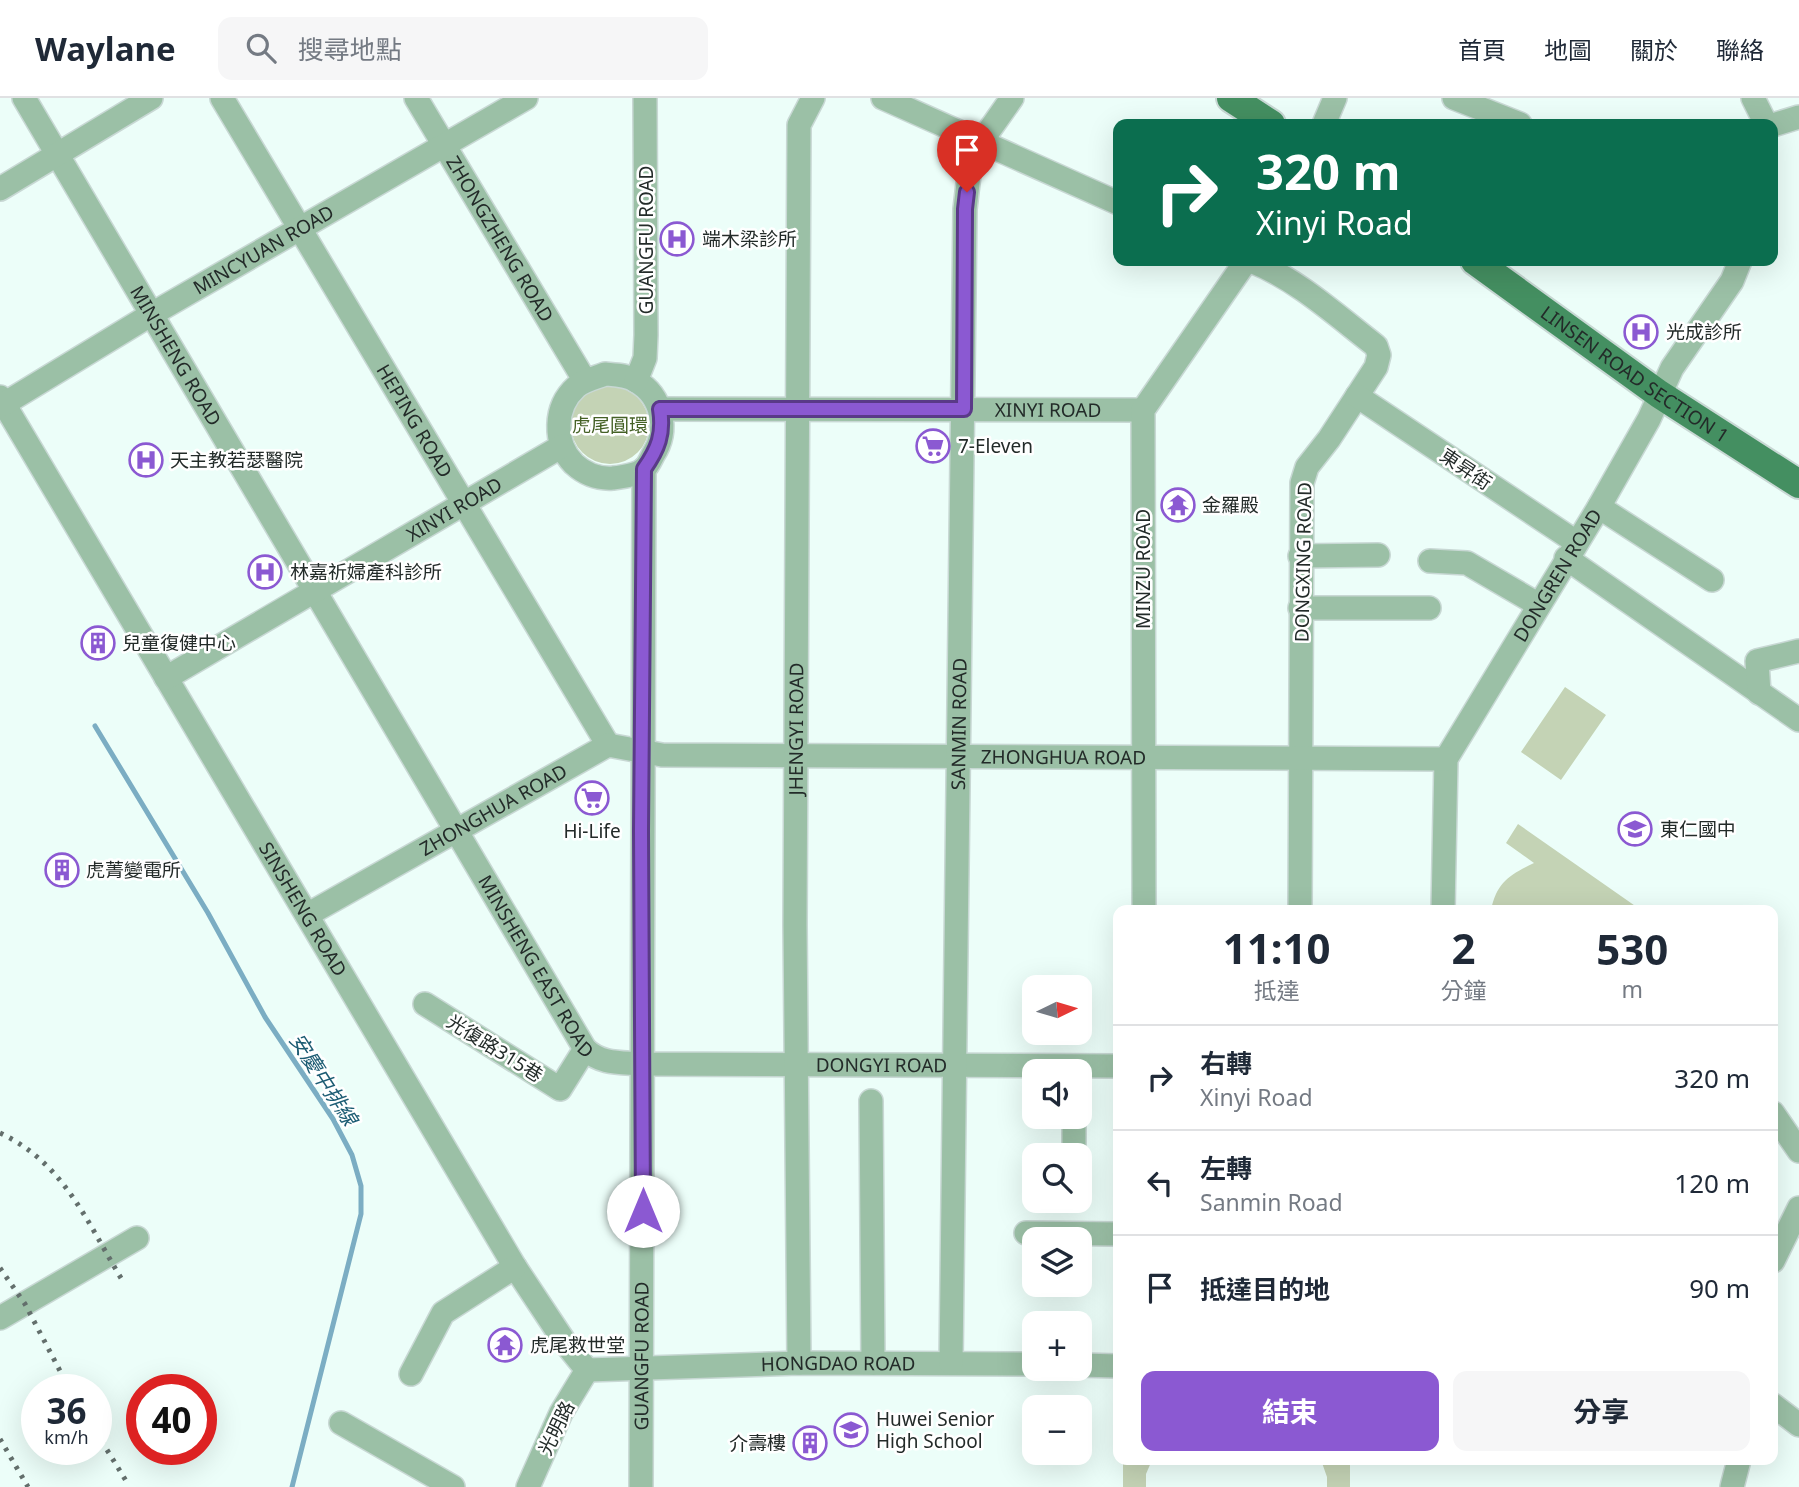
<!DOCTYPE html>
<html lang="zh-TW">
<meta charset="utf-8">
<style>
:root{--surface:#fff;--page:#f6f6f7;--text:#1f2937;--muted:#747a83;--line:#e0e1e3;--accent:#8b59d2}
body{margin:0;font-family:"Noto Sans","Noto Sans TC",sans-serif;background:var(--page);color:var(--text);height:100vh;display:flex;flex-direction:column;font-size:26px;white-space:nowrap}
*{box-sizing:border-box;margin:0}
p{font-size:23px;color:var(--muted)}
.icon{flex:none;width:38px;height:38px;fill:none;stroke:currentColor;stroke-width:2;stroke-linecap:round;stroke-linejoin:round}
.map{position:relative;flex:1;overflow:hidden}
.panel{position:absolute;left:1113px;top:807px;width:665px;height:560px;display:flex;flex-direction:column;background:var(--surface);border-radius:14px;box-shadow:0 7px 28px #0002}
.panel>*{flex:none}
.top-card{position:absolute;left:1113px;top:21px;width:665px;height:147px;border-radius:14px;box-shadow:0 7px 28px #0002;background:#0b6e4f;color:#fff;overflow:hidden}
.needle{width:46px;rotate:85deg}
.buttons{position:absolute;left:1022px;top:877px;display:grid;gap:14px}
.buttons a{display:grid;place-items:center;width:70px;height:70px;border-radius:14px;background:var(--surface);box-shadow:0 7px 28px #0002;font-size:35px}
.speed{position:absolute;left:21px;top:1276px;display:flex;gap:14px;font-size:35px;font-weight:700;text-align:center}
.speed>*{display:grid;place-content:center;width:91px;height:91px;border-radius:50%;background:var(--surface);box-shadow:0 7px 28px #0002;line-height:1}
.speed small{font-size:18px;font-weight:400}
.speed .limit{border:10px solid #d22;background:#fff;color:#111}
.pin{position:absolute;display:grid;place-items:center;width:60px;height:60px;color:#fff;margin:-72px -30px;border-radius:50% 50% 50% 0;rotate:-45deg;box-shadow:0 0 7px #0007}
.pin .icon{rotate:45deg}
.me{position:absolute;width:77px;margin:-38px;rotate:0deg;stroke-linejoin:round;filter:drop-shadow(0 0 5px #0008)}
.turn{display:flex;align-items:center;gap:24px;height:147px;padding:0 28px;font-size:32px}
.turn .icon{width:91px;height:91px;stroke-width:2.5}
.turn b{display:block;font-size:49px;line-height:60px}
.eta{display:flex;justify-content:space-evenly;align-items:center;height:119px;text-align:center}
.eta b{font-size:42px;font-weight:700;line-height:49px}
.cta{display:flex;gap:14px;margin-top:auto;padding:14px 28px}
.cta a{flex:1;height:80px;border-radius:14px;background:var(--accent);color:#fff;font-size:28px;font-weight:700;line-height:80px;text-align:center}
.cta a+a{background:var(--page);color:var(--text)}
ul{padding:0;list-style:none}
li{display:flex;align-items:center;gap:21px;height:105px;padding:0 28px;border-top:2px solid var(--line)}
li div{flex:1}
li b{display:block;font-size:26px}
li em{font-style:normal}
header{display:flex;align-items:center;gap:42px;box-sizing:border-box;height:98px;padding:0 35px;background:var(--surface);border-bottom:2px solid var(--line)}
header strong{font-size:33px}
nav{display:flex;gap:38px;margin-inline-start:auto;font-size:24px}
.search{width:490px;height:63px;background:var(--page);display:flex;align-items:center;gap:18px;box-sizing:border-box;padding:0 24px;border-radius:14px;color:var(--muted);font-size:26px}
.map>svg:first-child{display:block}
</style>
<header>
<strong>Waylane</strong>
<div class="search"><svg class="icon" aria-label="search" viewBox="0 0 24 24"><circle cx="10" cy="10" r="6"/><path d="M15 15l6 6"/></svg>搜尋地點</div>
<nav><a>首頁</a><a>地圖</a><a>關於</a><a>聯絡</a></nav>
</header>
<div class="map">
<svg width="1799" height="1389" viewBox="0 0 1799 1389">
<rect width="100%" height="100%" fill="#ecfef9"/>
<path fill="#c4d3b5" d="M571 327a39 39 0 1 1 78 0a39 39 0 1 1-78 0Z
M1565,589L1606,617L1561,682L1521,654Z
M1518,726L1641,812H1491C1497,784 1509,777 1534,765L1506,745Z
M1123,1362H1152L1146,1376V1389H1123Z
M1321,1362H1350V1389H1327V1379Z"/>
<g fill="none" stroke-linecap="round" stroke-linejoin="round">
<path stroke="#7badc3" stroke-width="5" d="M95,628L208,815L265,919L333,1021L352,1057L361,1088V1116L292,1389"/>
<defs>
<g id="minor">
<path id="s1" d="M24,0L585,951C602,967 621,964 643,966L1118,968"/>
<path id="s2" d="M222,0L608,647"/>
<path id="s3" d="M416,0L585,283"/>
<path d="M883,0L1118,105"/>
<path d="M1454,0L1520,26"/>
<path d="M1753,0L1766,26"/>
<path d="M1324,26L1335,0"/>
<path d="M1773,27L1799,19"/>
<path d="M0,91L151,0"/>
<path d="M1251,163C1297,181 1337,218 1376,248L1379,257L1376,269L1329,341L1307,369L1302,385L1300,812"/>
<path d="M605,276C616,277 627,277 636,283C663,298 669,333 653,357C651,361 648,368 644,371C637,377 622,379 613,380C599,381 585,376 574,366C553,345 554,309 576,289C584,282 595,280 605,276Z"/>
<path d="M636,283L645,260L646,237L645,0"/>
<path d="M1357,298L1576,444"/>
<path id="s4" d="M0,299L515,1169L566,1246L587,1272L799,1265L1034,1266"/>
<path id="s5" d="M0,305L4,306L152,216L526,0"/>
<path id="s6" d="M660,311L1143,312"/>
<path d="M1599,409L1712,482"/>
<path d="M1300,458L1378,457"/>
<path d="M1566,460L1799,622"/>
<path d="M1430,463L1467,465L1539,507"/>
<path d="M1300,510H1429"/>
<path id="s7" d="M166,580L562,348"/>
<path d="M1759,595L1757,563L1799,553"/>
<path d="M1144,812L1143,312L1246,163"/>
<path id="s8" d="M1443,812L1446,661L1599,409L1649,321L1672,270L1732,183L1740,163"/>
<path id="s9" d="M307,817L608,647L662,657L1446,661"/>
<path d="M425,906L560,991L585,951"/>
<path d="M871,1003L873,1265"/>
<path d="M1773,1015L1799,1053"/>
<path d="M1074,1018V1057"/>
<path d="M1026,1135L1118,1136"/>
<path d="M1773,1163L1799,1110"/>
<path d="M0,1220L137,1140"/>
<path id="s10" d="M799,1265L795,827L799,27L813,0"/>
<path id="s11" d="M951,1265L965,111L969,77L981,44L1012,0"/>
<path d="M1080,1267L1118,1268"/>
<path d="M411,1276L443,1215L515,1169"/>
<path d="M1773,1307L1799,1327"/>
<path d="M341,1325L453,1389"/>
<path d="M528,1389L561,1315L587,1272"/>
<path id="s12" d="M641,1389L644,371"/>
<path d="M1732,1389L1739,1362"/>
</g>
<g id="major">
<path d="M1231,0L1271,26"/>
<path id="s13" d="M1475,163L1659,296L1799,386"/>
</g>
</defs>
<use href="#minor" stroke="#c8d8d4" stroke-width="26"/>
<use href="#major" stroke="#c8d8d4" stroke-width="32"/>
<use href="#minor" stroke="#9bc0a6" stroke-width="23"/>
<use href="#major" stroke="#448f61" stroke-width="28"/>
<path stroke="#636f6c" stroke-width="5" stroke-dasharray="3.5 7" stroke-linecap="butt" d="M0,1035C66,1066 88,1127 124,1185
M0,1170L25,1206L70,1292
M96,1334L128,1386
M0,1341L28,1389"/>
</g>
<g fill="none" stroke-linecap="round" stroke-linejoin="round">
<defs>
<path id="route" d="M643,1113L641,733L644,371C658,351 664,336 660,311H964L965,111L967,94"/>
</defs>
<use href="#route" stroke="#5a3a88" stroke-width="18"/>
<use href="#route" stroke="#8b59d2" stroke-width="12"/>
</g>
<defs>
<symbol id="hospital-ring" viewBox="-11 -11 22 22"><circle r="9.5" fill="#fff" stroke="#8b59d2" stroke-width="1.5"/><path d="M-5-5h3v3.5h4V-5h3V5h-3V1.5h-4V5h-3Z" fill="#8b59d2"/></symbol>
<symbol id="supermarket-ring" viewBox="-11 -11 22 22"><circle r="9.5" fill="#fff" stroke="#8b59d2" stroke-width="1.5"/><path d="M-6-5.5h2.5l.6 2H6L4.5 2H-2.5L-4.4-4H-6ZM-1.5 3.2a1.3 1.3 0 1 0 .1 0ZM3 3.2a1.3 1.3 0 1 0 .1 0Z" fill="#8b59d2"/></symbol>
<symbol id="temple-ring" viewBox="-11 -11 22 22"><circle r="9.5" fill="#fff" stroke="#8b59d2" stroke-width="1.5"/><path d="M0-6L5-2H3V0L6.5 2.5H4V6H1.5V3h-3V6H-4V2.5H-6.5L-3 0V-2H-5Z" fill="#8b59d2"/></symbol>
<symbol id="building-ring" viewBox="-11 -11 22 22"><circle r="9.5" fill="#fff" stroke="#8b59d2" stroke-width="1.5"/><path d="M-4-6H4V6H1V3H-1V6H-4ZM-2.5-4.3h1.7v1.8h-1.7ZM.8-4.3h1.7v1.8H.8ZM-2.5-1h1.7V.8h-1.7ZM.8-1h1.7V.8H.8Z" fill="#8b59d2"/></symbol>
<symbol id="school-ring" viewBox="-11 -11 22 22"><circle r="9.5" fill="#fff" stroke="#8b59d2" stroke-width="1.5"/><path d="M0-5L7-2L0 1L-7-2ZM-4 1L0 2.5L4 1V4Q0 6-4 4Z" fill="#8b59d2"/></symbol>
</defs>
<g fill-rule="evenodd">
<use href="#hospital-ring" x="658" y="122" width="38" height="38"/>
<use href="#hospital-ring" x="1622" y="215" width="38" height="38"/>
<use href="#supermarket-ring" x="914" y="329" width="38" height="38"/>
<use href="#hospital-ring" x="127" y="343" width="38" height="38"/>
<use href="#temple-ring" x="1159" y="388" width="38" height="38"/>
<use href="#hospital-ring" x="246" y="455" width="38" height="38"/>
<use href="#building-ring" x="79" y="526" width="38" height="38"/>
<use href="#supermarket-ring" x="573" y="681" width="38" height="38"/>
<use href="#school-ring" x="1616" y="712" width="38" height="38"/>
<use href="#building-ring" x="43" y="753" width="38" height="38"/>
<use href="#temple-ring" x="486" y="1228" width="38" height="38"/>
<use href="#school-ring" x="832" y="1313" width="38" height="38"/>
<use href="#building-ring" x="791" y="1326" width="38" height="38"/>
</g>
<g text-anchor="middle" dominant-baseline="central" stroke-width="5" stroke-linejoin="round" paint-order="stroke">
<g font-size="19" fill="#232b29" stroke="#fff" text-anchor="start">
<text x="702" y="141">端木梁診所</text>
<text x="1666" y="234">光成診所</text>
<text x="958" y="348">7-Eleven</text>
<text x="170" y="362">天主教若瑟醫院</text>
<text x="1202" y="407">金羅殿</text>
<text x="290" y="474">林嘉祈婦產科診所</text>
<text x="122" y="545">兒童復健中心</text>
<text x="1660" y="731">東仁國中</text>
<text x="592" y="733" text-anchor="middle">Hi-Life</text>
<text x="86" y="772">虎菁變電所</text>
<text x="530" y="1247">虎尾救世堂</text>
<text x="876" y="1321">Huwei Senior<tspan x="876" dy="22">High School</tspan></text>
<text x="786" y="1345" text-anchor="end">介壽樓</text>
</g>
<g font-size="19" fill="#232b29" stroke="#fff">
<text stroke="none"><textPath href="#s3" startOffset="164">ZHONGZHENG ROAD</textPath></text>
<text transform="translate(646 142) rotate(-90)">GUANGFU ROAD</text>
<text stroke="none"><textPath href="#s5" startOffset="306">MINCYUAN ROAD</textPath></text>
<text stroke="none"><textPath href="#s1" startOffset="299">MINSHENG ROAD</textPath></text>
<text stroke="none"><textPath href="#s13" startOffset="196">LINSEN ROAD SECTION 1</textPath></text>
<text stroke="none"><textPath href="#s6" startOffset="388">XINYI ROAD</textPath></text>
<text stroke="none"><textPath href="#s2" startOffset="376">HEPING ROAD</textPath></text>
<text transform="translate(1466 371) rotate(34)">東昇街</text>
<text stroke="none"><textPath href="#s7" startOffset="334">XINYI ROAD</textPath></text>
<text transform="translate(1303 464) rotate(-89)">DONGXING ROAD</text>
<text transform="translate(1143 471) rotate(-90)">MINZU ROAD</text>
<text stroke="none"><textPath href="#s8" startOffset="366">DONGREN ROAD</textPath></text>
<text stroke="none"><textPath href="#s11" startOffset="639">SANMIN ROAD</textPath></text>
<text stroke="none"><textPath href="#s10" startOffset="634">JHENGYI ROAD</textPath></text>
<text stroke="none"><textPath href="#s9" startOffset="802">ZHONGHUA ROAD</textPath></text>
<text stroke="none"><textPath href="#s9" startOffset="214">ZHONGHUA ROAD</textPath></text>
<text stroke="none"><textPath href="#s4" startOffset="595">SINSHENG ROAD</textPath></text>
<text stroke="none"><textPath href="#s1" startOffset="1008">MINSHENG EAST ROAD</textPath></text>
<text transform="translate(495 950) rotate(32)">光復路315巷</text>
<text stroke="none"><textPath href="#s1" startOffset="1404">DONGYI ROAD</textPath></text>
<text stroke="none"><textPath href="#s12" startOffset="131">GUANGFU ROAD</textPath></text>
<text stroke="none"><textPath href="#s4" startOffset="1388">HONGDAO ROAD</textPath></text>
<text transform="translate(556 1330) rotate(-64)">光明路</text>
</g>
<g font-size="19" fill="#456126" stroke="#fff">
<text x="610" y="327">虎尾圓環</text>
</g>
<g font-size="21" font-style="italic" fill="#1c5c73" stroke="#fff">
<text transform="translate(324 981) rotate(57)">安慶中排線</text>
</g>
</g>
</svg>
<div class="buttons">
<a><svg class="needle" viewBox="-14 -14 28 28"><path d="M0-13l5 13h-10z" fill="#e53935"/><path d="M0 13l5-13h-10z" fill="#747a83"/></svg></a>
<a><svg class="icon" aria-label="sound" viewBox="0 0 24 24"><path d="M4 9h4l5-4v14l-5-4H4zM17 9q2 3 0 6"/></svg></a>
<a><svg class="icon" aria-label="search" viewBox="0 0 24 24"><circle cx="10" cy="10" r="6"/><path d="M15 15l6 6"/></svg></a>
<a><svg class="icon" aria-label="layers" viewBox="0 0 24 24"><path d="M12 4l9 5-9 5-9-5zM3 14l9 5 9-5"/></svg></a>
<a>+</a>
<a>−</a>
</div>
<div class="speed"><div>36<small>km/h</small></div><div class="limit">40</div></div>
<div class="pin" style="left:967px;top:94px;background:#d93025"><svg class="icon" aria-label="arrive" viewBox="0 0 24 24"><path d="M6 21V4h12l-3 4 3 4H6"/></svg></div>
<svg class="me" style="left:643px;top:1113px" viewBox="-20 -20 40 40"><circle r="19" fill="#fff"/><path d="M0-13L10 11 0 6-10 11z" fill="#8b59d2"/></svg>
<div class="top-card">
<div class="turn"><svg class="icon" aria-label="right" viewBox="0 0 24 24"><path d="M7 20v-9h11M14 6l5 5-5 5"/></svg><div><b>320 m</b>Xinyi Road</div></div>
</div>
<section class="panel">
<div class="eta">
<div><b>11:10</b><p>抵達</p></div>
<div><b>2</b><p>分鐘</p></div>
<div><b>530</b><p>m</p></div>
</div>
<ul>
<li><svg class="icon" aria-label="right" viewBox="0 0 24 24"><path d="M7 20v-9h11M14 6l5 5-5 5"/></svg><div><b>右轉</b><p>Xinyi Road</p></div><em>320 m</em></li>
<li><svg class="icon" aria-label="left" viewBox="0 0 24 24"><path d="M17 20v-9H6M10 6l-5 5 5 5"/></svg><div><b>左轉</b><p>Sanmin Road</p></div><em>120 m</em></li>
<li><svg class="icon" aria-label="arrive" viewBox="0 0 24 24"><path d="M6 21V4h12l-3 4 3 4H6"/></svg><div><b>抵達目的地</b></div><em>90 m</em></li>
</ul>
<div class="cta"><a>結束</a><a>分享</a></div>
</section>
</div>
